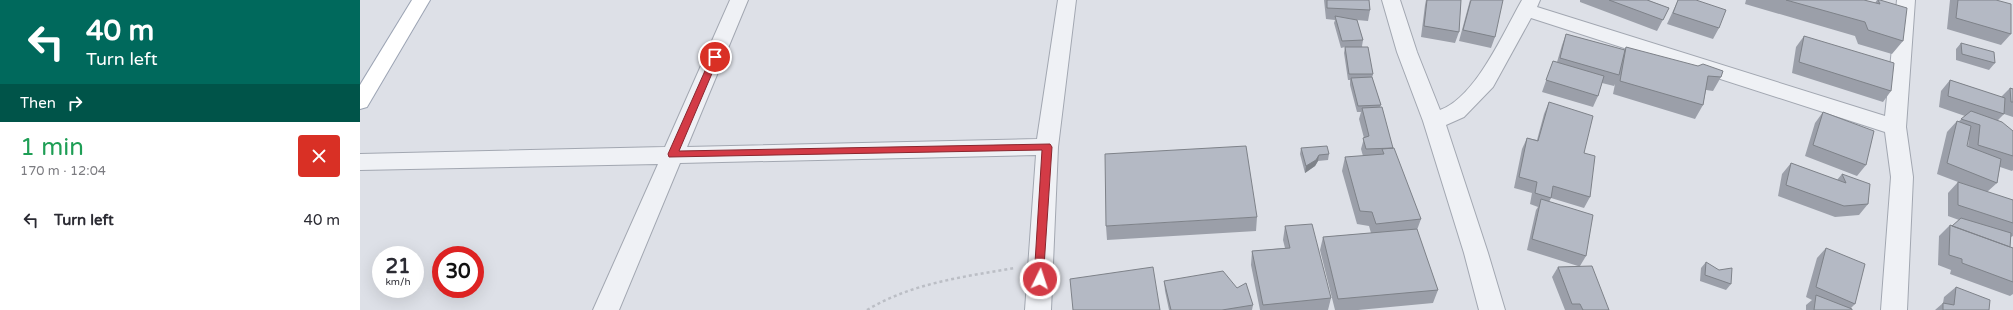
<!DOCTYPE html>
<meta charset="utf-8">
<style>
:root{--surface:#fff;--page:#f2f2f3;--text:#2b2b33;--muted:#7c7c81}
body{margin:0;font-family:"Varela Round",sans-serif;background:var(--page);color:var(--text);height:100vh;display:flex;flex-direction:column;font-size:15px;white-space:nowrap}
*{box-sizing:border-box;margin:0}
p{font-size:13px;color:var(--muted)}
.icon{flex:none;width:22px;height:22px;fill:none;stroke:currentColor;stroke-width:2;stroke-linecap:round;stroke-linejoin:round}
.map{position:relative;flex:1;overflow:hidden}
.panel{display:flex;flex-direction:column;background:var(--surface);width:360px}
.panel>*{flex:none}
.hud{background:#00695c;color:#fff;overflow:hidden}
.speed{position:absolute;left:12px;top:246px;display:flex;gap:8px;font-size:20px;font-weight:700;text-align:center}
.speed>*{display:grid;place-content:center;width:52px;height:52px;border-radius:50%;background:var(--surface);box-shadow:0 4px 16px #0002;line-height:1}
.speed small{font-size:10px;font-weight:400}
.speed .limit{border:6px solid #d22;background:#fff;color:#111}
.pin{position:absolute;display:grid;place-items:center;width:34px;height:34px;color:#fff;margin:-17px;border:2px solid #fff;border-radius:50%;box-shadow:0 1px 4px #0007}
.me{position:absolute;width:44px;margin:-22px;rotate:4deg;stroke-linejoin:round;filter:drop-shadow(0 0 3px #0008)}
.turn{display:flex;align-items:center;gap:14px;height:84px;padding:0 20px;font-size:18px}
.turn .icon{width:52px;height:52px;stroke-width:2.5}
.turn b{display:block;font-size:28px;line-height:34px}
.then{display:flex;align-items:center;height:38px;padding:0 20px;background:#0003;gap:8px;font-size:15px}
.round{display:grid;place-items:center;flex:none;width:42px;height:42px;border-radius:4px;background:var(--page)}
.head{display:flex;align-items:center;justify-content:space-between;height:68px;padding:0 20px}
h1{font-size:24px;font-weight:600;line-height:30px;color:#1e9e55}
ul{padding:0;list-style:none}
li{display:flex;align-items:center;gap:12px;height:60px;padding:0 20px}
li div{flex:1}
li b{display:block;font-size:15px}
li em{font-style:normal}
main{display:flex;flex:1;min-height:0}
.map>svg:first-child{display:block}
</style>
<main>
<section class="panel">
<div class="hud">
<div class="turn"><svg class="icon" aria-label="left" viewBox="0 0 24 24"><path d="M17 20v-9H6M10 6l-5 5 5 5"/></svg><div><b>40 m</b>Turn left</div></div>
<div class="then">Then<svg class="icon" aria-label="right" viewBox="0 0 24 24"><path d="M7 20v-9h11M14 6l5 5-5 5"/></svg></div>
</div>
<div class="head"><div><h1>1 min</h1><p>170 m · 12:04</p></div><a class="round" style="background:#d93025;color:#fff"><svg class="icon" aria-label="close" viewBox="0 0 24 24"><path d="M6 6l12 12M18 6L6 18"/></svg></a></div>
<ul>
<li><svg class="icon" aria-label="left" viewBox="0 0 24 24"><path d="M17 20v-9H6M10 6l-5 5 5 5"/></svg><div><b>Turn left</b></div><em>40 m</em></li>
</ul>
</section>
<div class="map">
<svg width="1653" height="310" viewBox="0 0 1653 310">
<rect width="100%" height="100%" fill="#dde0e7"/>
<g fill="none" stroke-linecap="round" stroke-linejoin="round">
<defs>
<path id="minor" d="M370,0H388L327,147L677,139L698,0H716L698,147L691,310H665L676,155L320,163L259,310H233L298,164L0,170V154L305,147Z
M1022,0H1040L1057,52L1080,110C1116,97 1143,33 1162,0H1180L1177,7L1525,116L1537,0H1555L1546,127L1553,177L1547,310H1521L1531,177L1525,132L1171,18L1133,87L1104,117L1086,125L1128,253L1145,310H1119L1104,253L1063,121L1037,52Z"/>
<path id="major" d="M52,0H70L7,107L0,109V85Z"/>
</defs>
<use href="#minor" stroke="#a2a7b1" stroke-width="2"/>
<use href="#major" stroke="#9ba3b3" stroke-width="2"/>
<path stroke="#bbbec5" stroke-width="2.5" stroke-dasharray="3 3" stroke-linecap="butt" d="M507,310C552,283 603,277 654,268"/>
<use href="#minor" fill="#eff1f5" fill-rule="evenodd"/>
<use href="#major" fill="#fff" fill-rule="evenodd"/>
</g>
<path fill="#9b9fa9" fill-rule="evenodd" d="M964,0H1009L1010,10L1008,21L997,20L1003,40L1002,46L1013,74L1012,78L1021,105L1020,107L1033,148L1061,219L1057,230L1078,290L1073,303L998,310H975L960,250L963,237L1011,233L1009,226L997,224L982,171L985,157L1003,156L1001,149L1004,138L999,119L1001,112H997L990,85V80H988L984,53L985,47L981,48L974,23L975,20L966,19Z
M1066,0H1101L1099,32L1095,43L1061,37L1065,5Z
M1110,0L1135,37L1131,48L1099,41Z
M1220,0H1288L1309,8L1297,31L1220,2Z
M1318,0H1336L1359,28L1353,39L1307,24Z
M1386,0H1504L1515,3L1517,0H1520L1543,41L1532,54L1498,44L1495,36L1385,4Z
M1590,0H1636L1651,34L1641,45L1587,29Z
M1206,34L1265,50L1266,47L1361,77L1353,91L1346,90L1343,105L1335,119L1253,94L1255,84L1254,86L1242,83L1238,96L1233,107L1182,92L1193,61L1197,62L1202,45Z
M1444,36L1531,91L1523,102L1432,73L1436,47Z
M1601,43L1635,63L1629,70L1596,60V49Z
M1590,80L1641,97L1650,88L1653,89V117L1644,114L1638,120L1653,156V170L1652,171L1640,167L1637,183L1627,192L1653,200V236L1651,237L1650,247L1653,248V294L1650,296L1590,274L1591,270L1578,265L1579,236L1590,225L1592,226L1599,220L1588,216V193L1598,182L1577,174L1587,132L1597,121L1598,122L1605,116L1579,107L1581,91ZM1609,136L1608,147L1607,146Z
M1189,102L1224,153L1230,197L1224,208L1191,198L1189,202L1226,256L1220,266L1249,310H1205L1192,277L1198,267L1218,266L1167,250L1176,210L1178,207L1170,204L1172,193L1154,188L1162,149L1167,138L1177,140L1184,114Z
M1463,112L1506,165L1497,176L1445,156L1455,123Z
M941,148L969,154L968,160L958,161L955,166L945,173L940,154Z
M1431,163L1477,180L1482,174L1508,204L1499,215L1475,217L1418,196L1422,174Z
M897,217L896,231L747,240L746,226Z
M925,226L971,298L968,310H900L891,265L892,251L925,248L923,240Z
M1466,248L1495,304L1491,308L1492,310H1446V305L1452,300L1446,297L1457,258Z
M1346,262L1371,284L1366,290L1340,281L1341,268Z
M804,281L877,288L893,305L892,310H809L805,291Z
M1596,287L1629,310H1575L1583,303L1584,297Z"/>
<path fill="#7e8289" d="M959,155L958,161L955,166L945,173L946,166Z"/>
<path fill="#b4b9c4" stroke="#7e8289" d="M967,0H1009L1010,10L967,8Z
M1067,0H1101L1099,32L1064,26Z
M1111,0H1143L1135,37L1103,30Z
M1249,0H1287L1309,8L1303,20Z
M1318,0H1336L1366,10L1359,28L1313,13Z
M1426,0H1504L1520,4L1518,0H1520L1547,8L1543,41L1508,30L1505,22Z
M1598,0H1636L1651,4V34L1596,18Z
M975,16L997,20L1003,40L982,41Z
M1206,34L1265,50L1259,75L1200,58Z
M1444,36L1534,63L1531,91L1439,62Z
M1601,43L1634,52L1635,63L1602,54Z
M985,47H1008L1013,74H989Z
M1266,47L1338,66L1343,64L1363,71L1361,77L1348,76L1343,105L1260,81Z
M1193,61L1244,76L1238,96L1186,80Z
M1012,77L1021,105L998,106L991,78Z
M1590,80L1645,98L1644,114L1588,96Z
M1650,88L1653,89V102H1651Z
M1189,102L1233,116L1224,153L1235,156L1230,197L1193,186L1191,198L1175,193L1177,182L1159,177L1167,138L1178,141Z
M1022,107L1033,148L1006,149L1003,138L1009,136L1002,108Z
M1611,111L1642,122L1653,131V156L1618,145L1620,125L1601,119Z
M1463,112L1514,131L1506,165L1453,145Z
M1597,121L1611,126L1607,146L1641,159L1637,183L1587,163Z
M886,146L897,217L746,226L745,154Z
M967,146L969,154L959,155L956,160L946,166L941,148Z
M1034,148L1061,219L1016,224L1012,212L1000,211L985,157L1024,154L1022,149Z
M1431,163L1486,183L1482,174L1510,184L1508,204L1484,206L1426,185Z
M1598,182L1653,200V223L1598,205Z
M1181,199L1233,215L1226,256L1172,239Z
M1601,218L1651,233L1650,247L1592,226Z
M952,224L971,298L903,305L892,251L930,248L925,226Z
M1590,225L1653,248V282L1602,263V259L1589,255Z
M1057,229L1078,290L978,299L963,237Z
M1466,248L1505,264L1495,304L1456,287Z
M1346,262L1359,270L1372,268L1371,284L1345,275Z
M1232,266L1249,310H1223L1220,304H1212L1198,267Z
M793,267L800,310H713L710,279Z
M863,271L877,288L886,283L893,305L862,310H811L804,281Z
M1596,287L1630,300L1629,310H1583V303L1594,305Z
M1456,295L1492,309V310H1454Z"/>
<path fill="#d33b46" stroke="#89262e" d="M352,55H358L359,57L319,151L690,144L692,147L683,282H676L674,279L682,150L309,157L308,154Z"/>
</svg>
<div class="speed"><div>21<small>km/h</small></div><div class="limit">30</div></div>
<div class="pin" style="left:355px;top:57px;background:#d93025"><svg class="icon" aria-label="arrive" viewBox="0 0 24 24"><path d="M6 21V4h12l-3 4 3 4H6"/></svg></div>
<svg class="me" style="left:680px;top:279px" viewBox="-20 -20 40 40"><circle r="17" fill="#d33b46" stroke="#fff" stroke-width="3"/><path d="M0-11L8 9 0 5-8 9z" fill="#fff"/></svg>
</div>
</main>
